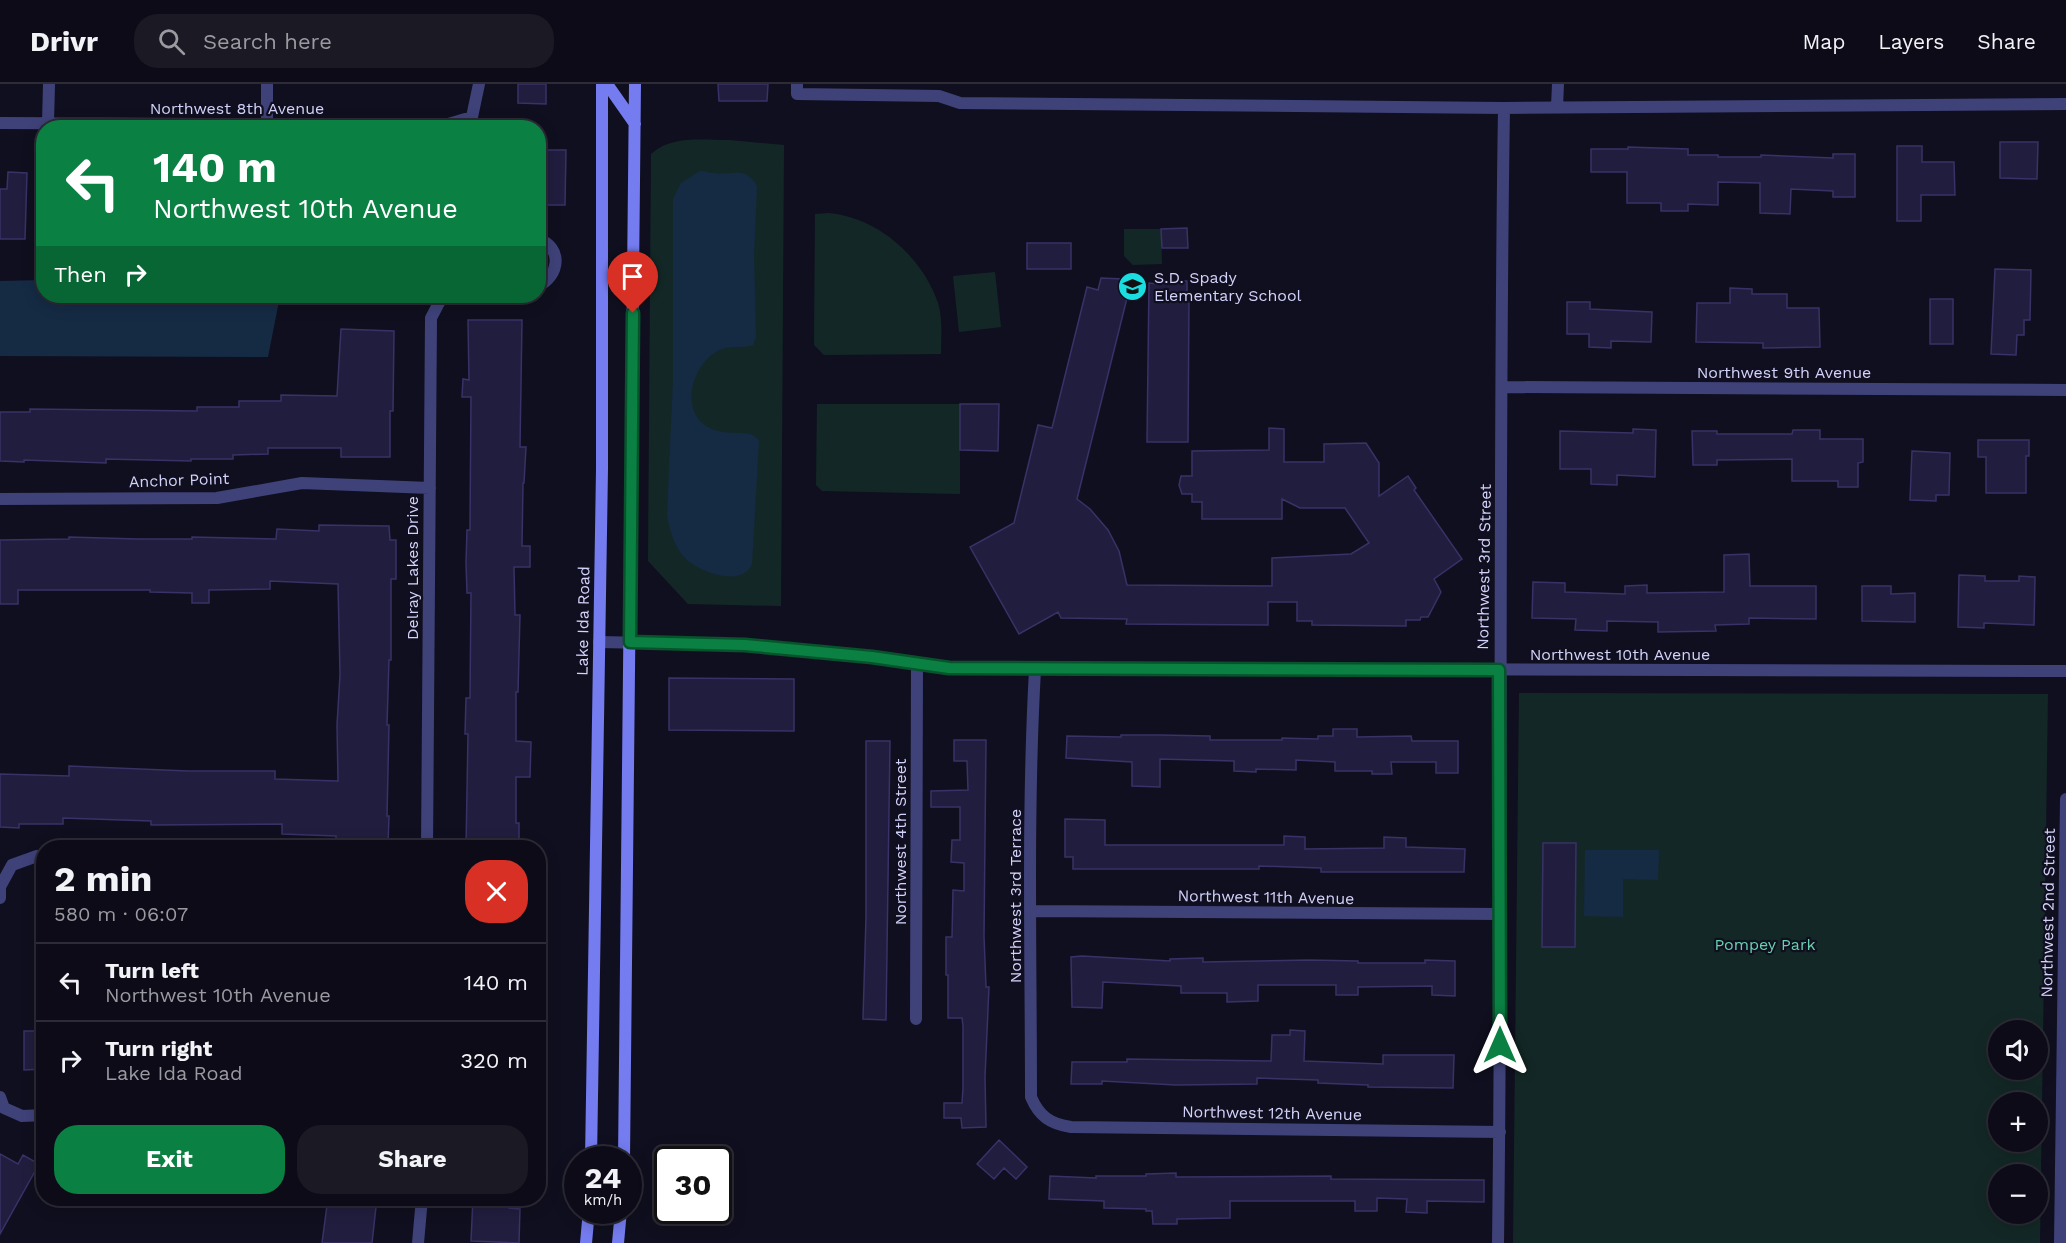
<!DOCTYPE html>
<meta charset="utf-8">
<style>
:root{--surface:#0c0b17;--page:#1a1924;--text:#f1f3f6;--muted:#9a9ba1;--line:#2c2b36;--accent:#0b8043}
body{margin:0;font-family:"Work Sans",sans-serif;background:var(--page);color:var(--text);height:100vh;display:flex;flex-direction:column;font-size:22px;white-space:nowrap}
*{box-sizing:border-box;margin:0}
p{font-size:20px;color:var(--muted)}
.icon{flex:none;width:33px;height:33px;fill:none;stroke:currentColor;stroke-width:2;stroke-linecap:round;stroke-linejoin:round}
.map{position:relative;flex:1;overflow:hidden}
.panel{position:absolute;left:36px;top:756px;width:510px;height:366px;display:flex;flex-direction:column;background:var(--surface);border-radius:24px;box-shadow:0 3px 15px #0003,0 0 0 2px var(--line)}
.panel>*{flex:none}
.banner{position:absolute;left:36px;top:36px;width:510px;height:183px;border-radius:24px;box-shadow:0 3px 15px #0003,0 0 0 2px var(--line);background:#0b8043;color:#fff;overflow:hidden}
.buttons{position:absolute;left:1988px;top:936px;display:grid;gap:12px}
.buttons a{display:grid;place-items:center;width:60px;height:60px;border-radius:50%;background:var(--surface);box-shadow:0 3px 15px #0003,0 0 0 2px var(--line);font-size:30px}
.speed{position:absolute;left:564px;top:1062px;display:flex;gap:12px;font-size:30px;font-weight:700;text-align:center}
.speed>*{display:grid;place-content:center;width:78px;height:78px;border-radius:50%;background:var(--surface);box-shadow:0 3px 15px #0003,0 0 0 2px var(--line);line-height:1}
.speed small{font-size:15px;font-weight:400}
.speed .limit{border:3px solid #111;border-radius:9px;background:#fff;color:#111}
.pin{position:absolute;display:grid;place-items:center;width:51px;height:51px;color:#fff;margin:-62px -26px;border-radius:50% 50% 50% 0;rotate:-45deg;box-shadow:0 0 6px #0007}
.pin .icon{rotate:45deg}
.me{position:absolute;width:66px;margin:-33px;rotate:0deg;stroke-linejoin:round;filter:drop-shadow(0 0 4px #0008)}
.turn{display:flex;align-items:center;gap:21px;height:126px;padding:0 18px;font-size:27px}
.turn .icon{width:78px;height:78px;stroke-width:2.5}
.turn b{display:block;font-size:42px;line-height:51px}
.then{display:flex;align-items:center;height:57px;padding:0 18px;background:#0003;gap:12px;font-size:22px}
.round{display:grid;place-items:center;flex:none;width:63px;height:63px;border-radius:24px;background:var(--page)}
.head{display:flex;align-items:center;justify-content:space-between;height:102px;padding:0 18px}
h1{font-size:36px;font-weight:700;line-height:45px}
.primary-button{display:flex;gap:12px;margin-top:auto;padding:12px 18px}
.primary-button a{flex:1;height:69px;border-radius:24px;background:var(--accent);color:#fff;font-size:24px;font-weight:700;line-height:69px;text-align:center}
.primary-button a+a{background:var(--page);color:var(--text)}
ul{padding:0;list-style:none}
li{display:flex;align-items:center;gap:18px;height:78px;padding:0 18px;border-top:2px solid var(--line)}
li div{flex:1}
li b{display:block;font-size:22px}
li em{font-style:normal}
header{display:flex;align-items:center;gap:36px;box-sizing:border-box;height:84px;padding:0 30px;background:var(--surface);border-bottom:2px solid var(--line)}
header strong{font-size:28px}
nav{display:flex;gap:33px;margin-inline-start:auto;font-size:21px}
.search{width:420px;height:54px;background:var(--page);display:flex;align-items:center;gap:15px;box-sizing:border-box;padding:0 21px;border-radius:24px;color:var(--muted);font-size:22px}
.map>svg:first-child{display:block}
</style>
<header>
<strong>Drivr</strong>
<div class="search"><svg class="icon" aria-label="search" viewBox="0 0 24 24"><circle cx="10" cy="10" r="6"/><path d="M15 15l6 6"/></svg>Search here</div>
<nav><a>Map</a><a>Layers</a><a>Share</a></nav>
</header>
<div class="map">
<svg width="2066" height="1159" viewBox="0 0 2066 1159">
<rect width="100%" height="100%" fill="#100f1f"/>
<path fill="#132826" fill-rule="evenodd" d="M729,56L784,61L781,522L688,520L648,477L651,70C671,51 703,56 729,56Z
M829,129C879,134 922,173 938,219C943,235 941,254 941,270L824,271L814,261L815,130Z
M1124,145H1161L1162,180L1133,181L1124,172Z
M995,188L1001,243L959,248L953,192Z
M817,320H960V410L822,407L816,401Z
M1519,609L2048,610L2040,1159H1513ZM1998,946H2037V986H1998ZM1998,1018H2037V1058H1998ZM1998,1090H2037V1130H1998Z"/>
<path fill="#152b44" d="M700,87C705,87 709,89 714,89C734,92 745,81 757,102L754,172L756,253L753,261C743,264 735,262 725,264C699,271 682,311 697,333C716,360 750,340 759,357L752,480C742,504 700,488 686,475C674,463 670,447 667,431L673,297V115L681,99Z
M43,196L44,212H280L268,273L0,272V197Z
M1585,766H1659L1658,796L1623,795V833L1584,832Z"/>
<path fill="#211d3e" stroke="#383267" stroke-width="1.5" d="M518,0H546V20L518,19Z
M718,0H768L767,17H719Z
M2000,58H2038L2037,95L2000,94Z
M1897,62H1922V78H1954L1955,111H1921V137H1897Z
M1628,63L1688,65V71H1718V73H1761V71L1833,74V70H1855V113H1833V107L1791,105L1790,130L1760,129V99L1718,98V121L1688,120V127H1661V119H1627V88H1591V65H1628Z
M538,66H566L565,121H538Z
M8,88L27,89L25,155H0V105H7Z
M1187,144L1188,164H1162L1161,145Z
M1027,159H1071V185H1027Z
M1995,185L2031,186L2030,236H2024V251H2017L2016,271L1991,270Z
M1101,194L1123,195V198H1131L1077,415L1090,425L1108,446L1119,467L1127,501L1272,502V474L1351,470L1369,459L1345,424H1300L1282,415V435H1202V418H1192V410H1182L1179,401L1181,392H1192V367L1269,366V344L1284,345V378H1324V360L1366,359L1379,379V412L1408,392L1416,404L1414,406L1462,475L1434,495L1441,508L1428,533H1421L1420,536H1406V542L1312,541V537H1297V518H1268V541L1126,540L1127,535L1061,534L1058,528L1019,550L970,463L1014,439L1038,341L1052,344L1087,203L1098,206Z
M1157,196L1187,197V215H1189L1188,358H1147L1149,199L1157,200Z
M1730,204L1752,205V210H1787V224H1819L1820,263L1763,264V259L1696,258L1697,219H1730Z
M1930,215H1953V260H1930Z
M1567,218H1590V225L1652,228L1651,258L1611,257V264L1589,263V250H1567Z
M468,236H522L520,363H526L524,399H523L522,462H530V483H514L515,531H520L518,608H516V657L531,658L530,693H516V739H519V764H466L468,650H465L466,614H470L471,509H467L466,479L467,446H470L471,313H462L463,295L469,296Z
M341,245L394,247L393,327H390V373H341V364H268V370L233,371V375H191V377L106,375V379L24,376V378L0,377V328H30V325L197,327V323H239V317H281V311L337,312Z
M960,320H999L998,367L960,366Z
M1633,345L1656,346L1655,393L1617,391V401L1591,400V385H1560V347L1633,349Z
M1793,346H1820V355H1863V378L1858,379V403H1838V397H1792V375L1717,376V381H1693L1692,347H1717V350H1792Z
M1978,356H2029V372H2026V409H1986V373H1978Z
M1912,367L1950,369L1949,411H1936V417L1910,416Z
M319,441L389,442L390,456H396V495H391V576H389L387,641H389L387,732H389L388,761H374V764H336V752L282,750V740L151,741V737L63,734V740H19V744L0,743V690L69,692V682L188,687H275V695L338,697L337,641L340,591L338,500L270,497V505L209,506V519H192V509L150,508V506H18V520H0V456L69,455V453L138,455H192V453L276,455L277,445L319,447Z
M1749,470L1750,502H1816V535L1749,534V540L1715,541L1716,547L1658,548V538L1607,537V547L1575,546L1576,535L1532,534L1533,498L1565,499V508L1625,510V502L1647,501V509L1724,508V471Z
M1959,491L1985,492V497H2019V492L2035,493L2034,541L1984,539V544L1958,543Z
M1862,502H1891V510L1915,509V538L1862,537Z
M669,594L794,595V647L669,646Z
M1333,645H1357V653L1411,652L1412,657H1458V689H1436V678H1391L1392,690H1372V687H1335V678L1296,676V686L1256,685V688L1234,687V677L1160,675V703L1132,702V678L1066,674L1067,652L1121,653V651H1160L1210,652V656H1282V654L1318,655V652H1333Z
M954,656H986L984,852L986,903H989L985,993L986,1043L962,1044L961,1034H944V1019H962L963,1004V942L962,934H948V891H946V853H952L953,806L964,807V779L951,778L952,756H960V723H931V707L968,706L967,677H954Z
M866,657H890L886,936L863,935L866,833Z
M1065,735L1105,736V761H1284V752L1305,753V765L1384,764V753L1406,754V763L1465,765L1464,788H1321V784L1259,782V785H1073V773H1065Z
M1543,759H1576L1575,863H1542Z
M1082,872L1170,877V875L1203,874V878L1309,876L1358,877V879H1425V876L1455,877V912L1432,911V902L1358,903V911H1336V901H1258V917L1227,918V909H1181V902L1103,898L1102,924L1072,923L1071,873Z
M1290,946L1305,947L1304,977L1383,980V971H1454L1453,1004L1368,1003V1001L1318,999V996L1257,994V1000L1176,1001L1102,997V1000H1071L1072,978H1127V975L1271,977L1272,951H1290Z
M24,947H44V985L24,986Z
M999,1056L1027,1083L1016,1095L1004,1084L994,1095L977,1080Z
M0,1070L18,1080L23,1071L39,1080L0,1150Z
M1176,1089V1093L1331,1092V1095L1484,1096V1118L1427,1117V1129L1406,1128L1407,1115L1377,1114V1127H1355V1117H1230V1134L1177,1135V1140H1153L1152,1127H1146V1125L1104,1124V1117L1049,1115L1050,1092L1096,1094V1092H1146V1090Z
M328,1114H377L372,1159H322Z
M473,1114H510L509,1124L520,1125L519,1159L471,1157Z"/>
<g fill="none" stroke-linecap="round" stroke-linejoin="round">
<path stroke="#3f4279" stroke-width="12" d="M797,0V10L939,12L960,19L1504,24L2066,20
M1557,23L1558,0
M0,39L445,41L472,33L479,0
M48,39L49,0
M267,40V0
M538,155C563,163 560,192 538,202
M1502,303L2066,306
M0,415L217,414L302,399L430,404
M599,558L745,561L872,573L949,584L2066,587
M1035,586C1027,727 1031,871 1031,1013C1039,1032 1050,1040 1071,1043L1500,1048
M427,764L431,234L441,215L447,212
M0,814V803L12,781L37,772H44
M1031,827L1501,830
M916,935L917,580
M0,1013L4,1024L22,1032L44,1031
M418,1159L422,1114
M1498,1159C1503,781 1498,402 1504,24
M2060,1159L2066,715"/>
<path stroke="#747cef" stroke-width="12" d="M607,0L635,40
M591,1076L602,385V0
M624,1076L635,0
M586,1159L589,1126
M618,1159L621,1126"/>
</g>
<g fill="none" stroke-linecap="round" stroke-linejoin="round">
<defs>
<path id="route" d="M633,229L630,558L745,561L872,573L949,584L1499,586L1500,961"/>
</defs>
<use href="#route" stroke="#07532c" stroke-width="15"/>
<use href="#route" stroke="#0b8043" stroke-width="10"/>
</g>
<defs>
<symbol id="school-disc" viewBox="-11 -11 22 22"><circle r="9.5" fill="#1adddf" stroke="#100f1f"/><path d="M0-5L7-2L0 1L-7-2ZM-4 1L0 2.5L4 1V4Q0 6-4 4Z" fill="#111"/></symbol>
</defs>
<g fill-rule="evenodd">
<use href="#school-disc" x="1116" y="186" width="33" height="33"/>
</g>
<g text-anchor="middle" dominant-baseline="central" stroke-width="4.5" stroke-linejoin="round" paint-order="stroke">
<g font-size="16" fill="#d3d2fa" stroke="#100f1f">
<text x="237" y="24">Northwest 8th Avenue</text>
<text x="1784" y="288">Northwest 9th Avenue</text>
<text transform="translate(179 396) rotate(-2)">Anchor Point</text>
<text transform="translate(1484 483) rotate(-89)">Northwest 3rd Street</text>
<text transform="translate(412 484) rotate(-90)">Delray Lakes Drive</text>
<text transform="translate(583 537) rotate(-89)">Lake Ida Road</text>
<text x="1620" y="570">Northwest 10th Avenue</text>
<text transform="translate(900 758) rotate(-90)">Northwest 4th Street</text>
<text transform="translate(1015 812) rotate(-90)">Northwest 3rd Terrace</text>
<text transform="translate(1266 813) rotate(1)">Northwest 11th Avenue</text>
<text transform="translate(2048 829) rotate(-89)">Northwest 2nd Street</text>
<text transform="translate(1272 1029) rotate(1)">Northwest 12th Avenue</text>
</g>
<g font-size="16" fill="#d3d2fa" stroke="#100f1f" text-anchor="start">
<text x="1154" y="193">S.D. Spady<tspan x="1154" dy="18">Elementary School</tspan></text>
</g>
<g font-size="16" fill="#67d1ad" stroke="#100f1f">
<text x="1765" y="860">Pompey Park</text>
</g>
</g>
</svg>
<div class="buttons">
<a><svg class="icon" aria-label="sound" viewBox="0 0 24 24"><path d="M4 9h4l5-4v14l-5-4H4zM17 9q2 3 0 6"/></svg></a>
<a>+</a>
<a>−</a>
</div>
<div class="speed"><div>24<small>km/h</small></div><div class="limit">30</div></div>
<div class="pin" style="left:633px;top:229px;background:#d93025"><svg class="icon" aria-label="arrive" viewBox="0 0 24 24"><path d="M6 21V4h12l-3 4 3 4H6"/></svg></div>
<svg class="me" style="left:1500px;top:961px" viewBox="-20 -20 40 40"><path d="M0-17L14 15 0 8-14 15z" fill="#0b8043" stroke="#fff" stroke-width="4"/></svg>
<div class="banner">
<div class="turn"><svg class="icon" aria-label="left" viewBox="0 0 24 24"><path d="M17 20v-9H6M10 6l-5 5 5 5"/></svg><div><b>140 m</b>Northwest 10th Avenue</div></div>
<div class="then">Then<svg class="icon" aria-label="right" viewBox="0 0 24 24"><path d="M7 20v-9h11M14 6l5 5-5 5"/></svg></div>
</div>
<section class="panel">
<div class="head"><div><h1>2 min</h1><p>580 m · 06:07</p></div><a class="round" style="background:#d93025;color:#fff"><svg class="icon" aria-label="close" viewBox="0 0 24 24"><path d="M6 6l12 12M18 6L6 18"/></svg></a></div>
<ul>
<li><svg class="icon" aria-label="left" viewBox="0 0 24 24"><path d="M17 20v-9H6M10 6l-5 5 5 5"/></svg><div><b>Turn left</b><p>Northwest 10th Avenue</p></div><em>140 m</em></li>
<li><svg class="icon" aria-label="right" viewBox="0 0 24 24"><path d="M7 20v-9h11M14 6l5 5-5 5"/></svg><div><b>Turn right</b><p>Lake Ida Road</p></div><em>320 m</em></li>
</ul>
<div class="primary-button"><a>Exit</a><a>Share</a></div>
</section>
</div>
